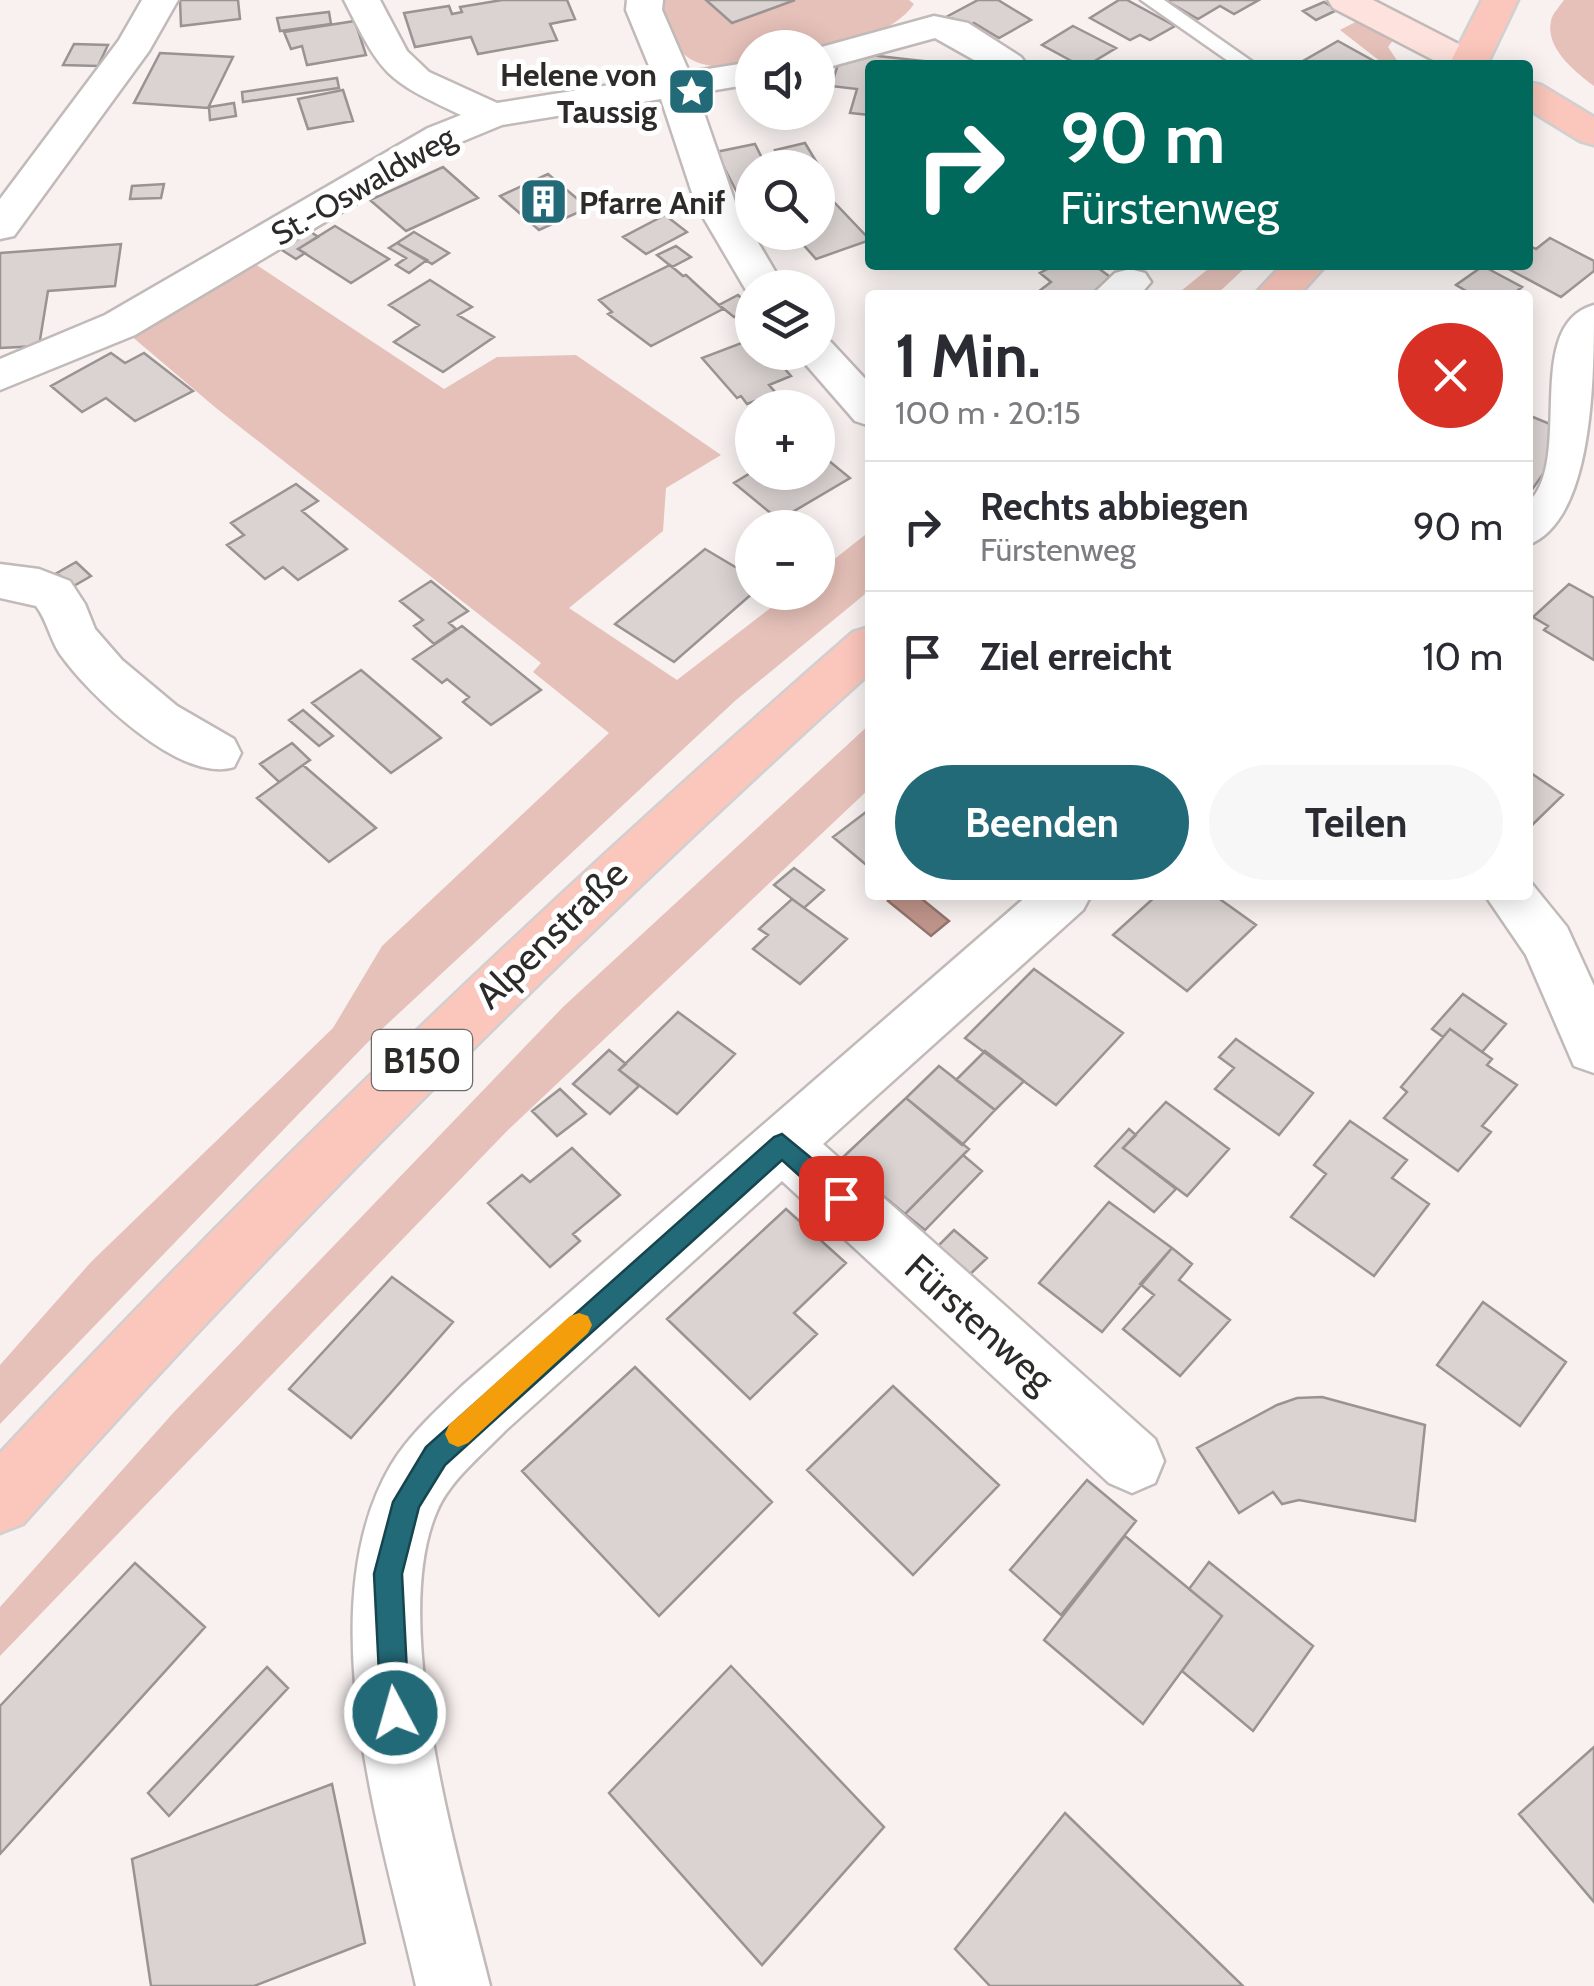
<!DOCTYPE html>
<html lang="de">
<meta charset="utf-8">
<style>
:root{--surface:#fff;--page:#f7f7f7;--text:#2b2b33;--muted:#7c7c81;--line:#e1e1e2;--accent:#236a78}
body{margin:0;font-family:Cabin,sans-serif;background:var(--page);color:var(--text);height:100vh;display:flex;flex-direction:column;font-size:38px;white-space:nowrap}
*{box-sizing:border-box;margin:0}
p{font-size:32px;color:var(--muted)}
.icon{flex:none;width:55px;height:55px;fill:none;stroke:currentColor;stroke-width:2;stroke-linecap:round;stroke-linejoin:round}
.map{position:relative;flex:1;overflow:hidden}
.details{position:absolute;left:865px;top:290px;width:668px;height:610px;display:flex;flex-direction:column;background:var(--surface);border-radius:10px;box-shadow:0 5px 25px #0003}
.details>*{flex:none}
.top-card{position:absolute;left:865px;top:60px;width:668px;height:210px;border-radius:10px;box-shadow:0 5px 25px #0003;background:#00695c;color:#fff;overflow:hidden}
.tools{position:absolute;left:735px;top:30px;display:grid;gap:20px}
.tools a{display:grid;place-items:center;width:100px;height:100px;border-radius:50%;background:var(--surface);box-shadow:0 5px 25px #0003;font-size:50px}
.pin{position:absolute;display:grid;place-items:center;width:85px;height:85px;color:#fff;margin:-42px;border-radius:20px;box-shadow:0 5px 15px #0006}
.me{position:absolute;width:110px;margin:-55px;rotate:354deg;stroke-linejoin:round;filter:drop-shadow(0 0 8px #0008)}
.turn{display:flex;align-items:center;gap:35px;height:210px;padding:0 30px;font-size:45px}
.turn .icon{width:130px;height:130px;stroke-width:2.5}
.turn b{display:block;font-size:70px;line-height:85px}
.round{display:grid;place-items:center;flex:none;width:105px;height:105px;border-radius:52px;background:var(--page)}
.summary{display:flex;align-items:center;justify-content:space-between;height:170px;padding:0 30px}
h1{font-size:60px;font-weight:800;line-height:75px}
.primary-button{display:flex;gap:20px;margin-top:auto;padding:20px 30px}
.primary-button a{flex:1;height:115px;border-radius:60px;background:var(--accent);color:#fff;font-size:40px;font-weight:800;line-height:115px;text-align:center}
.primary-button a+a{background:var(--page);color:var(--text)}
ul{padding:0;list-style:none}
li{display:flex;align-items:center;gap:30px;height:130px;padding:0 30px;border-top:2px solid var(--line)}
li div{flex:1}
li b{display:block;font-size:38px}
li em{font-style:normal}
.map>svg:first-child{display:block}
</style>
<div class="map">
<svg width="1594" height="1986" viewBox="0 0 1594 1986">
<rect width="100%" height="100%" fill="#f8f1f0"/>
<path fill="#e5c1b9" d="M658,0H909L914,4C894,33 850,42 818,52V48H752V65C690,72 674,59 658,0Z
M1564,0H1594V86C1575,72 1545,48 1551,21C1552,14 1560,6 1564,0Z
M1363,18L1394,39L1388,47L1400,65H1385L1340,30Z
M252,262L444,389L497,357L576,355L721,455L666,488L663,531L569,608L677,680L790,593L818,592V572L870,531V590L736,700L368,1042L0,1424V1365L91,1262L333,1028L382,946L609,733L533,672L541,663L216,408L123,329Z
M1213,265H1248L1216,295H1176Z
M870,724V788L507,1131L0,1656V1607L174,1412L564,1006Z"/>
<path fill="#bf948a" stroke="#93746d" stroke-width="2.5" d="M895,895H917L949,921L931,936L888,901Z"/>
<path fill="#dad3d1" stroke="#999391" stroke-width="2.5" d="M180,0H238L240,19L181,26Z
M502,0H567L575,19L550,24L557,40L478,54L471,37L415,47L404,13L449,6L452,14L462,12L460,7Z
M706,0H795L732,23Z
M978,0H998L1031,20L999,38L974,23L967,27L948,16Z
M1119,0H1127L1175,26L1150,40L1140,35L1130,40L1090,18Z
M1165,0H1259L1234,14L1220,6L1198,19Z
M1324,2L1337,10L1316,20L1303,11Z
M329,12L331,24L280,31L277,18Z
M355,21L366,55L307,65L302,46L291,49L284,32Z
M1073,26L1116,48L1088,65H1079L1042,45Z
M1338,41L1374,61L1367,65H1296Z
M74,44L108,45L98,66L63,65Z
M842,52L959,65H870V115L850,113L857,89L831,86Z
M160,53L233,57L208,108L134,103Z
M337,78L339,88L243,102L242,92Z
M343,90L353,121L308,129L298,99Z
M234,103L236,116L210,120L209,107Z
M805,143L826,178L818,180V168H785L775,150Z
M755,144L767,168H752V199L742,202L716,152Z
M443,167L478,198L406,231L370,200Z
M548,174L588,208L539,230L500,196Z
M164,184L161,198L130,199L132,186Z
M833,201L870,240L816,259L792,232H818V206Z
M665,215L687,232L646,254L623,237Z
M335,226L389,259L351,283L298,249Z
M304,227L318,237L298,249L305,253L296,259L274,245Z
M414,232L449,253L432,264L397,243Z
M1550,238L1594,261V271L1561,297L1501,265H1528V245L1536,249Z
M397,243L427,260L409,273L396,265L406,258L389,248Z
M121,244L115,286L48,291L39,346L0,348V253Z
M676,246L691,257L672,267L657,255Z
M670,265L683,276L686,275L723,309L651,346L608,314L612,312L599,300Z
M1055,265H1094L1113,279L1093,295H1034L1051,282L1040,273Z
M1483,266L1522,287L1512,295H1473L1456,285Z
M430,280L472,307L458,315L494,337L443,372L394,342L419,325L389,305Z
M738,295L752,308L734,317L719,305Z
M752,339V352H770L791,376L769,385L776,393L747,404L741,396L737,398L702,358Z
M111,353L125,363L144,353L193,391L135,421L106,398L82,412L51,386Z
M1528,415L1572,433L1531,491L1528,489Z
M818,452L850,478L779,520L734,483L752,472H818Z
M296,484L318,501L302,511L347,549L298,580L283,567L265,579L227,545L244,535L231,523Z
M705,549L752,577L754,592L674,662L615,624Z
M76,562L91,576L72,587L57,573Z
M431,581L468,611L449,623L456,629L434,644L414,626L423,620L400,601Z
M1569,584L1594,598V660L1544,630L1548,626L1533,617Z
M462,626L541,690L491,725L463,702L469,697L447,679L442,683L413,659Z
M361,670L441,738L391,773L312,703Z
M303,710L333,736L319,746L289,720Z
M292,743L310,760L279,782L260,764Z
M303,765L376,828L329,862L257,798Z
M1528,771L1563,795L1528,829Z
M870,809V868L833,837Z
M794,868L824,890L804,908L774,885Z
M1157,895H1214L1256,925L1187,991L1113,935Z
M792,899L847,939L800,984L753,949L768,935L759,929Z
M1034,969L1123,1033L1056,1105L965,1038Z
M1463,994L1506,1024L1482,1052L1450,1029L1443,1037L1432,1029Z
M678,1012L735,1054L677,1114L619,1070Z
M1450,1029L1492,1059L1487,1065L1517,1085L1482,1126L1491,1132L1458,1171L1384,1118L1407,1092L1401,1087Z
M1236,1039L1313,1093L1279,1135L1215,1089L1234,1068L1219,1057Z
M609,1050L626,1064L619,1070L639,1086L610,1114L573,1084Z
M985,1051L1024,1081L995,1110L956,1080Z
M939,1066L995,1110L962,1145L906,1098Z
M560,1089L586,1114L557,1136L532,1111Z
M906,1098L969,1149L905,1214L840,1160Z
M1166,1102L1229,1149L1187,1196L1123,1148Z
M1350,1121L1407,1160L1392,1178L1429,1204L1374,1276L1291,1217L1326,1174L1314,1165Z
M1129,1129L1136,1135L1123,1148L1176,1189L1154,1212L1095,1166Z
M572,1148L620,1195L573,1234L580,1241L550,1267L488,1203L522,1175L530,1182Z
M963,1155L982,1171L925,1230L905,1214Z
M1109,1202L1172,1248L1102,1332L1039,1283Z
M786,1209L846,1263L794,1313L817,1334L750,1399L667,1319Z
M954,1230L987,1258L963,1281L931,1253Z
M1172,1248L1192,1264L1179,1280L1230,1320L1180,1376L1123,1329L1154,1295L1140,1284Z
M392,1277L453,1322L351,1438L289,1389Z
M1483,1302L1566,1362L1520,1426L1437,1365Z
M635,1367L772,1502L659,1616L522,1471Z
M893,1386L999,1485L913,1575L807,1470Z
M1322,1397L1425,1425L1415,1521L1299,1500L1282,1504L1273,1492L1239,1513L1197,1448L1277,1405L1297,1398Z
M1087,1480L1136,1521L1061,1615L1010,1570Z
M1125,1536L1222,1616L1143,1724L1044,1640Z
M1209,1562L1313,1646L1253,1731L1182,1671L1222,1616L1189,1589Z
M135,1563L205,1627L0,1854V1706Z
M731,1666L884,1827L762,1965L609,1793Z
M267,1667L288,1688L169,1816L148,1793Z
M1594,1747V1902L1519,1814Z
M332,1784L365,1943L254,1986H151L132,1859Z
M1065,1813L1243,1986H990L955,1949Z"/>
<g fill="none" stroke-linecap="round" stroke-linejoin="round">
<defs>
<path id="lane" d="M1141,0H1164L1257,65H1234Z"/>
<path id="street" d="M142,0H178L149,51L14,236L0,239V199L119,40Z
M344,0H380L407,51L429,72L497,103L654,78L626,10L627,0H663L662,10L689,72L752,62V84L697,93L736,205L785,288H752L750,297L696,205L661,99L502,125L456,144L135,335L0,390V359L105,315L428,128L461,115C384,79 382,75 344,0Z
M934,16L968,23L1021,57L1027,65H983L935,38L818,70V48Z
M1130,269L1145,273L1151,282L1140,295H1092L1115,273Z
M1594,305C1594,376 1594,520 1528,545V503C1575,459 1521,325 1594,305Z
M818,338L831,342L870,384V426L855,421L795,352H818Z
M0,564L39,569L70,581L85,604L95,629L122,660L177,706L234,739L241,753L234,767C181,784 89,695 60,654C50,639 47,620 36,606L0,598Z
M1528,879L1567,927L1594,986V1073L1574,1066L1526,955L1485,895H1528Z
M1028,895H1091L1083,910L823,1144L1155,1439L1164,1461L1155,1483L1132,1493L1109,1483L782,1181L506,1430C483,1454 450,1480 437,1511C387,1625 461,1867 490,1986H416C382,1836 307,1608 391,1465C409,1435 436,1411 462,1386Z"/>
<path id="secondary" d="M1328,0H1373L1482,56L1488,64L1443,65L1333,8Z"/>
<path id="primary" d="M1482,0H1518L1487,65H1449Z
M1528,82L1541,85L1594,117V145L1580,141L1528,109Z
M1282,265H1326L1299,295H1254Z
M870,627V673C572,942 290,1224 23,1524L0,1533V1453C269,1163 555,892 853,632Z"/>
</defs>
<use href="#lane" stroke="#c1bab8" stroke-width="5"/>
<use href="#street" stroke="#c1bab8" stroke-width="5"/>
<use href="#secondary" stroke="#c1bab8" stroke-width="5"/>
<use href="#primary" stroke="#d1d0d0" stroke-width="5"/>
<use href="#lane" fill="#fff" fill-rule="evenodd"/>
<use href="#street" fill="#fff" fill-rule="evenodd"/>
<use href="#secondary" fill="#fde2dd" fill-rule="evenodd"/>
<use href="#primary" fill="#fbc6bb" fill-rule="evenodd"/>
</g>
<path fill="#236a78" stroke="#17454e" stroke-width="2.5" d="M782,1134L850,1190L853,1198L850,1205L841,1209L832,1205L782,1160L445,1465L419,1507L402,1574L409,1713L405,1723L395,1727L385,1723L381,1713L374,1574L393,1502L426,1447L774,1137Z"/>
<path fill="#f59e0b" d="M579,1313L588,1316L592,1325L588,1333L468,1443L458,1447L449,1443L445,1434L449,1425L570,1316Z"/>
<defs>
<symbol id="sight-square" viewBox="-11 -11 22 22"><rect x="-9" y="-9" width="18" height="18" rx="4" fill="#236a78" stroke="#fff"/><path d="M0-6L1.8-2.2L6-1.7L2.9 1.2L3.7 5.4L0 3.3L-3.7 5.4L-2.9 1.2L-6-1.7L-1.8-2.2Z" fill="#fff"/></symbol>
<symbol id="building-square" viewBox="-11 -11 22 22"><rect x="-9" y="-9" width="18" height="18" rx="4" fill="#236a78" stroke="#fff"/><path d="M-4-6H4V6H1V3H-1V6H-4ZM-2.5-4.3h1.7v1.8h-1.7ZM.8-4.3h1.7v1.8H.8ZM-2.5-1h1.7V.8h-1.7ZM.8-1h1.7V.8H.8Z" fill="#fff"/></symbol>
</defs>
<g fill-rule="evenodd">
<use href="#sight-square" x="664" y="64" width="55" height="55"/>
<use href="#building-square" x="516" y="174" width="55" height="55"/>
</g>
<g text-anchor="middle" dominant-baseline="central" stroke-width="10" stroke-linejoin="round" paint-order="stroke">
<g font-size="32" font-weight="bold" fill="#2d2b2a" stroke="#fff" text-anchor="end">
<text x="657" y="74">Helene von<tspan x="657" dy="37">Taussig</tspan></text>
<text x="579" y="202" text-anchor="start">Pfarre Anif</text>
</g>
<g font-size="32" fill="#2d2b2a" stroke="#fff">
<text transform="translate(363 185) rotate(-30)">St.-Oswaldweg</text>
</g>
<rect fill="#fff" stroke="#6c6b6a" stroke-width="2.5" x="372" y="1030" width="100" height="60" rx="8"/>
<g font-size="35" font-weight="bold" fill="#2d2b2a">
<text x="422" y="1060">B150</text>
</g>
<g font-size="38" fill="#2d2b2a" stroke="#fff">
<text transform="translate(551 934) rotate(-44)">Alpenstraße</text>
<text transform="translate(980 1323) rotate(42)">Fürstenweg</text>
</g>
</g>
</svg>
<div class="tools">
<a><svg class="icon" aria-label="sound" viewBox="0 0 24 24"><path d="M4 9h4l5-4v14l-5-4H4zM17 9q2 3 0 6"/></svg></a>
<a><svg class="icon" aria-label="search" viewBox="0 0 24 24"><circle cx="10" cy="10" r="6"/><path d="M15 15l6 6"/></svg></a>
<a><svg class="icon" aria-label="layers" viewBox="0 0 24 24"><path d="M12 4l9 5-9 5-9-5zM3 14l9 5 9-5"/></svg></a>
<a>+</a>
<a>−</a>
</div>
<div class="pin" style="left:841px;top:1198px;background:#d93025"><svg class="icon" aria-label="arrive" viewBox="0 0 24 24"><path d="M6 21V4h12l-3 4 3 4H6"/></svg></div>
<svg class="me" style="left:395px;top:1713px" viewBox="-20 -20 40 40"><circle r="17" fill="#236a78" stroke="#fff" stroke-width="3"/><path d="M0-11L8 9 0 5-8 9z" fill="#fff"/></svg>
<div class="top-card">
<div class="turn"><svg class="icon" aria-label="right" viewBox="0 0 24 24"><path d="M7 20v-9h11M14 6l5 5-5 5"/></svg><div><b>90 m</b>Fürstenweg</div></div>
</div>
<section class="details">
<div class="summary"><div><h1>1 Min.</h1><p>100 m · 20:15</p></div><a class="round" style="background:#d93025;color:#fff"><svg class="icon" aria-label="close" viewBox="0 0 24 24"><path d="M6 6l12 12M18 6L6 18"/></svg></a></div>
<ul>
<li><svg class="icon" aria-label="right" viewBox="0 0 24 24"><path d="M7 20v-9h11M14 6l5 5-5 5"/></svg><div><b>Rechts abbiegen</b><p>Fürstenweg</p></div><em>90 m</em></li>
<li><svg class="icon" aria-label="arrive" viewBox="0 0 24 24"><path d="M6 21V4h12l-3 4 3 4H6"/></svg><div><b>Ziel erreicht</b></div><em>10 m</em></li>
</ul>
<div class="primary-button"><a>Beenden</a><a>Teilen</a></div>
</section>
</div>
